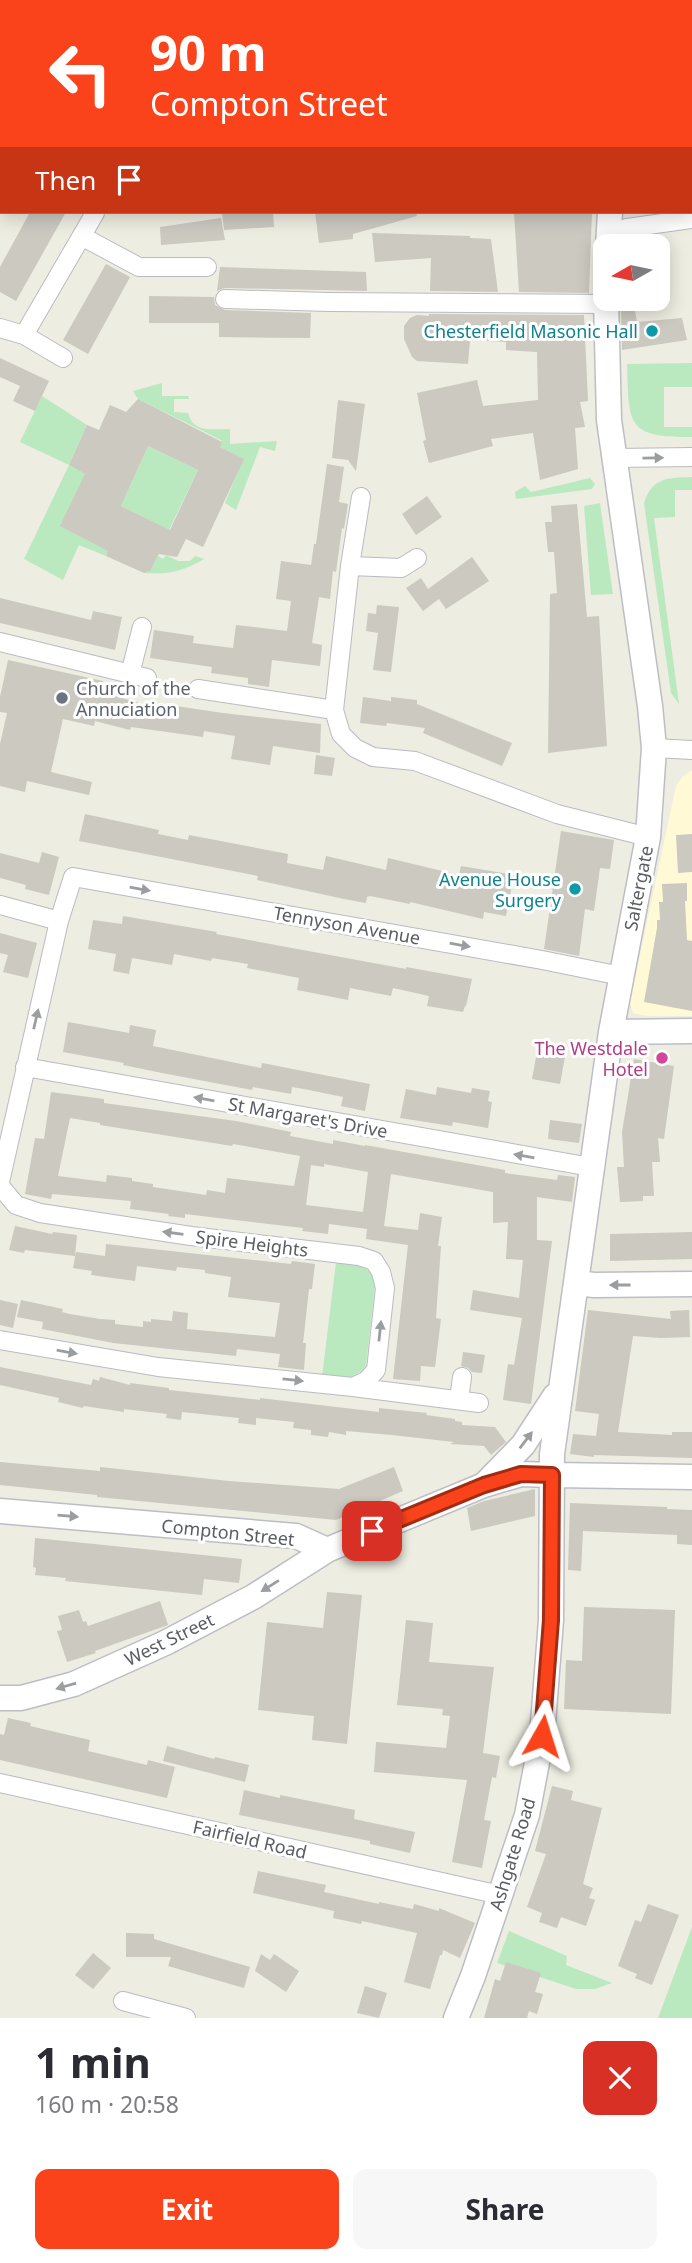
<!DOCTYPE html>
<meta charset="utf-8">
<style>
:root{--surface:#fff;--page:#f7f7f7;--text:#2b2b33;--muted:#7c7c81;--accent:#fa431b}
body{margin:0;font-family:"Noto Sans",sans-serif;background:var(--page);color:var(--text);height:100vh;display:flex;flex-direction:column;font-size:26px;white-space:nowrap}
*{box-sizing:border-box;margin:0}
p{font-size:23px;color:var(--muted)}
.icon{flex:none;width:38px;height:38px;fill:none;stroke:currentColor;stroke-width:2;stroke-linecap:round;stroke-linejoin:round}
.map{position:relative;height:2018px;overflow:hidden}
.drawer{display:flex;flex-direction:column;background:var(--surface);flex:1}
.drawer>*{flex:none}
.top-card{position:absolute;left:0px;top:0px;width:693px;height:214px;box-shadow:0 4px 18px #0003;background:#fa431b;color:#fff;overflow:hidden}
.needle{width:46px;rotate:261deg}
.buttons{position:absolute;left:593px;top:234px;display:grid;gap:14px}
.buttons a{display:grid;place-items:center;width:77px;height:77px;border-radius:14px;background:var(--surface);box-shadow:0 4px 18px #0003;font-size:35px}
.pin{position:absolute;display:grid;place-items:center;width:60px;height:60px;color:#fff;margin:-30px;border-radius:14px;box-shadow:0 4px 10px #0006}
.me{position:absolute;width:77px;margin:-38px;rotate:6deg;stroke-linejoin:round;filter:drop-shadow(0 0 5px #0008)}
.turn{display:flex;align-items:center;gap:24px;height:147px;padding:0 35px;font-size:32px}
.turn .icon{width:91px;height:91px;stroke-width:2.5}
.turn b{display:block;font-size:49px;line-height:60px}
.then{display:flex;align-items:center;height:66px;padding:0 35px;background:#0003;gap:14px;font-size:26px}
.round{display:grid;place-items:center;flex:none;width:74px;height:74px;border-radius:14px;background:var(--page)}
.head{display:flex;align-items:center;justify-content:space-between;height:119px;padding:0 35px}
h1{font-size:42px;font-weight:700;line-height:52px}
.action{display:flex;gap:14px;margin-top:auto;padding:14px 35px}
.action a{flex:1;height:80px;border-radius:14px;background:var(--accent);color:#fff;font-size:28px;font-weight:700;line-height:80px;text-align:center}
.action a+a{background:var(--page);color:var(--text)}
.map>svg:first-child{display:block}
</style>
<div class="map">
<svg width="692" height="2018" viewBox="0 0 692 2018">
<rect width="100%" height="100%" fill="#eeede1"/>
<path fill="#fffad5" d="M11,0H338V2H10Z
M620,0H692V208L691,2H620Z
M692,770V1016H647L633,1013L630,1002L676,786L682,777Z"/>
<path fill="#bae9bf" d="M692,363V387H664V427H692V437C626,438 629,424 627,364Z
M162,383V396H188L189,399H174V412L188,413C193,433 212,429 230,429V444L277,441L275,451L260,447L236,510L225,503L243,459L220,447L222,441L211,435L138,399L133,391Z
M42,396L87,425L69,465L85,474L108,551L106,556L79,545L63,580L24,559L69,465L20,442Z
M148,446L198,470L169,530L121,506Z
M692,477V490H675V517L654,518L679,704L671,693L644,503C652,477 668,478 692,477Z
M590,478L595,484L592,489L516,499L515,492L525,486L531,492Z
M600,503L613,594L591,595L584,506Z
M166,555L178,561H190L195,556L204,559C184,571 168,575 144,573L150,571L158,556L163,559Z
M336,1262C354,1264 373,1264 375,1286L366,1365C355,1382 340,1378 322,1377Z
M692,1927V2018H658Z
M509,1931L567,1956L566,1965L612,1983L595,1989H576L497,1963Z"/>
<path fill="#cbc9c0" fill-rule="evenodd" d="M30,212H66L16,301L0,292V267Z
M222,212H273L274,227L224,230Z
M315,212H416L417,216L353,234V239L319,243Z
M514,212H592L589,293L519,292Z
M221,218L225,240L161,245L160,227Z
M372,233L470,236V238L491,239L498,292L430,291L431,258L375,262Z
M106,264L130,277L88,354L63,340Z
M220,267L366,272L367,291L225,288L217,291Z
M149,296L214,297L215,305L225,310L311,313L310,338L219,337V323H149Z
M621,311H635L637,322L682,318L687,340L622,350Z
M429,314L584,315L588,401L580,402L585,427L575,428L578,469L540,480L533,433L491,439L493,446L429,463L423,441L426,440L417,393L477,380L483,406L538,400L537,352L506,350V342L470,340L468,364L417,361L412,357L404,339V326L410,318L417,315L429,316Z
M0,358L49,381L35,411L13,401L20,386L0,377Z
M138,399L222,442L220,447L244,459L203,547L186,539L177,557L159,554L150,571L144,573L106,556L108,551L60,526L85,474L69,465L87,425L99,430L110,405L126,412ZM148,446L198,470L170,530L121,506Z
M338,400L365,404L356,471L348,460L332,458Z
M327,464L344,467L339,502L348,504L344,529L342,528L336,572L333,571L330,599L319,597L312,643L322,645L320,666L272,660L269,687L248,684V678L211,673L212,667L150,658L154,630L194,636L193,643L233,648L236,625L287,631L291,601L276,599L281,561L311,565L314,544H316Z
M427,496L442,517L416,535L402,514Z
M577,504L587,617L599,616L607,746L548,753L550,594L557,593L554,552H548L545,522H552L551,506Z
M472,557L489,581L446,609L439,599L423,611L406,588L421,578L428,589Z
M0,598L91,620L93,611L122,617L115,650L0,623Z
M377,605L399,607L391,672L373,670L378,633L366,631L368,613L376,614Z
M8,660L103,681L101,692L146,705V703L169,705L223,713L321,724L320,753L273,746L270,765L231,759L235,736L204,731L203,737L131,727L130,730L95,721L94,726L63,719L51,772L92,782L89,795L27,781L25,792L0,786V744L7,713L0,712V697Z
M363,697L391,701V697L417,700V704L512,743L502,766L423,733L425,728L387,723L386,726L360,723Z
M316,755L335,758L332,776L314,774Z
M85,814L159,830L158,834L188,840L189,835L288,854L287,863L323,870L326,856L386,870L388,858L459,875L461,866L514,875L506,916L484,912L483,919L410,902V904L370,896L367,897L366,903L344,899L257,880L258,876L79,841Z
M561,831L614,840L610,869L600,868L594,911L585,909L579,956L544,949Z
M692,834V872L678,873L676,835Z
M42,852L59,857L49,895L25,889L26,885L0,878V853L39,863Z
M687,883V901H685L687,940L692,941V1011L644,1002L657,928V920H660L659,902H663L662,884Z
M123,916L217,932L216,934L406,969V967L472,979L466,1006H465L463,1012L427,1006L429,996L393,988L391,996L350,988L348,1000L297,990L299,978L247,968L248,964L212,958L211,961L174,954L172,965L132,958L129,974L113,971L116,954L88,949L93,920L122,924Z
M0,933L37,943L28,978L3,972L8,955L0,953Z
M68,1022L129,1033L130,1025L156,1030L153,1046L261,1068L262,1063L370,1084L365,1111L341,1106L343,1097L304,1089L292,1087L291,1094L253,1087L252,1090L162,1073L123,1065L124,1063L63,1052Z
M538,1046L566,1051L560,1084L532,1079Z
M634,1059L674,1066L664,1139L658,1138L660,1162H652L654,1196H643V1201L620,1202L617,1167H624L622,1132Z
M437,1087L471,1093L472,1088L490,1091L488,1101L492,1102L488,1128L453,1122L452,1126L400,1118L406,1089L436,1095Z
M51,1092L104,1099V1103L236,1121L291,1132L290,1136L333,1144V1140L365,1146V1145L505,1170V1173L557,1180L558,1175L575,1177L572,1202L537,1197V1240L552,1241L531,1404L503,1400L508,1364L514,1365L522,1318L470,1310L473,1290L519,1298L523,1260L506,1259L508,1222L493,1223V1192L391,1174L384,1226L418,1230L420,1213L442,1217L438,1246H441L436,1318L441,1319L435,1367L421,1366L420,1381L393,1379L408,1245L366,1239L367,1229L329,1224L328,1234L302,1231L303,1228L185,1214V1218L168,1216L169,1214L130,1209L131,1201L52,1194L51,1199L25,1194L35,1138L44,1139ZM70,1118L100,1123V1125L232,1146L233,1144L300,1156L294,1186L227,1178L225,1193L207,1190L206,1195L153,1187V1184L132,1181V1178L107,1175L106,1182L58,1176ZM324,1164L368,1172L363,1212L306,1205L311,1165L324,1167Z
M550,1120L582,1124L579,1143L548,1139Z
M15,1226L52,1234L53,1232L77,1235L75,1256L25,1250L24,1253L9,1250Z
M692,1232V1259L610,1261V1234Z
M106,1244L291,1264L292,1261L315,1264L312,1289H309L303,1343H306L304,1370L278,1367L280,1354L237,1349L236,1356L113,1343L42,1329L43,1322L17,1317L21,1300L63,1309L62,1312L70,1314L100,1319L115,1320V1324L143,1327V1321L151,1322V1319L172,1321L173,1311L188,1313L187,1329L275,1337L280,1303L228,1297L231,1277L205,1273V1270L177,1267L176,1271L137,1266L135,1281L91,1275L92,1271L73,1268L76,1252L105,1256Z
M0,1300L18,1304L13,1328L0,1325Z
M588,1310L671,1319L670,1311L689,1310L690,1337L661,1338L633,1336L618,1432L672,1435V1432H692V1458L594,1455V1457L570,1454L573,1434L596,1436L599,1414L575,1411Z
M463,1352L485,1355L482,1373L472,1372L468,1368L461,1366Z
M0,1367L91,1385L93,1379L99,1381L100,1377L130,1385V1383L169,1388V1390L197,1393L260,1400V1398L379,1412V1408L427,1413L426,1415L455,1419V1421L462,1422V1425L495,1427L506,1442L491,1455L484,1446L450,1444L454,1442L392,1435L346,1431V1435L329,1432L328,1437L311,1435V1430L293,1428L294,1422L256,1418V1425L238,1423L239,1418L182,1412L181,1420L166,1418L167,1414L124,1409V1412L84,1406L83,1408L58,1402L59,1398L0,1385Z
M0,1462L100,1471V1467L229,1481L339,1489L394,1467L403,1491L336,1520L97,1497V1495L0,1485Z
M535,1489V1516L471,1531L467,1508L484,1501Z
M570,1503L667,1507V1509L692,1510V1545L677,1544V1535L583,1531L581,1571L568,1570Z
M35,1538L242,1559L239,1583L204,1579L202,1595L65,1581L66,1578L35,1575L36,1568L33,1567Z
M327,1592L362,1595L347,1744L312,1740L314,1716L258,1710L267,1622L323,1628Z
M160,1601L168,1625L95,1651L96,1653L67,1662L57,1631L62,1630L58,1616L79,1610L83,1622L86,1621L88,1626Z
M584,1607L675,1610L671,1714L564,1709L566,1660L582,1661Z
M406,1620L433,1623L429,1662L494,1667L483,1753L500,1756L496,1778L492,1777L484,1820L491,1821L482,1868L452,1862L467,1780L374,1772L376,1742L446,1748L450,1716L442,1715L443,1709L397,1705Z
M8,1718L31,1723L30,1726L90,1740L88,1751L147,1765L148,1760L175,1767L167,1798L0,1760V1734L4,1735Z
M167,1746L214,1759L215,1757L249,1765L245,1782L163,1761Z
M552,1786L573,1791L571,1800L602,1808L583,1884L593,1888L589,1898L595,1900L586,1926L561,1917L557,1928L539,1922L542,1913L527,1907L546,1854L535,1851Z
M244,1790L280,1798V1795L355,1810L354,1819L415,1832L410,1853L370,1844V1841L239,1815Z
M258,1871L326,1885L324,1892L379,1904V1902L413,1909L414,1904L439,1911V1908L475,1923L460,1958L443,1950L442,1955H440L430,1989L404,1982L417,1933L362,1921L361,1924L333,1918L334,1911L253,1893Z
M648,1904L679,1915L652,1985L635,1978L637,1974L618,1966L635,1920L641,1922Z
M126,1933L154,1934V1939L250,1967L244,1988L168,1966L171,1957H126Z
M93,1953L111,1968L93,1989L75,1975Z
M261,1954L270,1960L274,1954L299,1971L286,1992L255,1971Z
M506,1962L541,1973L535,1992L543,1994L537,2014L529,2011L527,2018H484L495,1979L500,1981Z
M365,1986L387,1993L379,2018L357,2013Z"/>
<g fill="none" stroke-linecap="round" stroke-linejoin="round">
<defs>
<path id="street" d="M691,62H692
M691,133H692
M608,235L627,228L692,219
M83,237L139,267H207
M225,299L329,302L606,304
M0,328L24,335L63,358
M24,335L95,213
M615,458L692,457
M361,497L350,566L334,710L341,734L355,748L373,757L415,761L557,814L648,837
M350,566L401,568L417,558
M0,642L147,678
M130,674L142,627
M198,689L334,710
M654,748L692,750
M0,905L59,921
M25,1067L591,1167
M0,1182L59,921L73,877L542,960L621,976
M0,1186L16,1205L40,1213L191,1236L359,1256L374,1261L381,1272L385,1288L376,1370L366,1381L353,1387
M0,1340L158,1367L353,1387L479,1403
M459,1400L462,1377
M0,1783L500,1895
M123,2001L186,2018"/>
<path id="secondary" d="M612,0V2
M608,247L610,212
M611,1032L692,1031
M576,1283L594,1285L692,1284
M485,1484L523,1445L555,1396
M0,1511L296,1536L327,1550
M0,1698H21L74,1684L165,1643L253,1597L327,1550L484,1485L521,1474L552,1475L692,1477
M456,2018L473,1976L527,1815L542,1736L551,1620L552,1454L611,1032L648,837L654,748L650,706L609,420L606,299"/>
</defs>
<use href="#street" stroke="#b9bbc1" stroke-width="20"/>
<use href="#secondary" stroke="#bcbec6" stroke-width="27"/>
<use href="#street" stroke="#fff" stroke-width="18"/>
<use href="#secondary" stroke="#fff" stroke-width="24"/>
</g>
<defs><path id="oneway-solid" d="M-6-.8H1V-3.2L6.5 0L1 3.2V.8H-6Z" transform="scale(1.75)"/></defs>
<g fill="#9b9ea1">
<use href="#oneway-solid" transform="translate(653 458) rotate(-1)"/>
<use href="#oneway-solid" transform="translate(140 889) rotate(10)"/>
<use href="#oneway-solid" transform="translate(460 945) rotate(10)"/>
<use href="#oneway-solid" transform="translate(36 1019) rotate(-77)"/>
<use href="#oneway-solid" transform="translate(204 1099) rotate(-170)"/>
<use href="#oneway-solid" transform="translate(524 1156) rotate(-170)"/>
<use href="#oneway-solid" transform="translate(173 1233) rotate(-172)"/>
<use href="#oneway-solid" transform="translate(620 1285) rotate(180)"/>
<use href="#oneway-solid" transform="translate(380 1331) rotate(-84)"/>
<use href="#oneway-solid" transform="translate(67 1352) rotate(10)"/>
<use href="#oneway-solid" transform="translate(293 1380) rotate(6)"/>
<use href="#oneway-solid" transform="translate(526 1440) rotate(-53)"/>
<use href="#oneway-solid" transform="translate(68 1516) rotate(5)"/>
<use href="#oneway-solid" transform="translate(270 1586) rotate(148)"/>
<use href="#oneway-solid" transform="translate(66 1686) rotate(164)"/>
</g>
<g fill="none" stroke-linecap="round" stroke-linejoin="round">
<defs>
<path id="route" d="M372,1531L484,1485L521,1474L552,1475L551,1620L542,1736"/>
</defs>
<use href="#route" stroke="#a22c12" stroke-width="18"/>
<use href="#route" stroke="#fa431b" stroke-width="12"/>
</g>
<g fill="#0f9aa8" stroke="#fff" stroke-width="2.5">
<circle cx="652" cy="331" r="7"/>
<circle cx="575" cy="889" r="7"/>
</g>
<circle fill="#6b7280" stroke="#fff" stroke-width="2.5" cx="62" cy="698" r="7"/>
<circle fill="#d1479c" stroke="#fff" stroke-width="2.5" cx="662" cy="1058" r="7"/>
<g text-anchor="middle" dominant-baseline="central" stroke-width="6" stroke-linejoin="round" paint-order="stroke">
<g font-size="18" fill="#0d838f" stroke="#fff" text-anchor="end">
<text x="638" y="331">Chesterfield Masonic Hall</text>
<text x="561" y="879">Avenue House<tspan x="561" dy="21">Surgery</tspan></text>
</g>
<g font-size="18" fill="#5b616d" stroke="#fff" text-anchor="start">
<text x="76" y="688">Church of the<tspan x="76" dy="21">Annuciation</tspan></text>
</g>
<g font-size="18" fill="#595d63" stroke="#fff">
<text transform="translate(638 888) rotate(-79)">Saltergate</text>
<text transform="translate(347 925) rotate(10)">Tennyson Avenue</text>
<text transform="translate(308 1117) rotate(10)">St Margaret's Drive</text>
<text transform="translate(252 1243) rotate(7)">Spire Heights</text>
<text transform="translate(228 1532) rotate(6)">Compton Street</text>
<text transform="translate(169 1639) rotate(-26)">West Street</text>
<text transform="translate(250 1839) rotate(13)">Fairfield Road</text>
<text transform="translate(512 1854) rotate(-73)">Ashgate Road</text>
</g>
<g font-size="18" fill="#b23c85" stroke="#fff" text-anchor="end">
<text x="648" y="1048">The Westdale<tspan x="648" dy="21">Hotel</tspan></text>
</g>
</g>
</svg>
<div class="buttons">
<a><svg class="needle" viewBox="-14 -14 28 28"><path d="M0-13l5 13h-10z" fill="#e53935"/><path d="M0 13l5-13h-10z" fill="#7c7c81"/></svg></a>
</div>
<div class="pin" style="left:372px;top:1531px;background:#d93025"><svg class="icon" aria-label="arrive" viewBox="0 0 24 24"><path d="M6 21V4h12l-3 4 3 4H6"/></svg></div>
<svg class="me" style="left:542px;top:1736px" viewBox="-20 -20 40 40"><path d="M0-17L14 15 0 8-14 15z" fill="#fa431b" stroke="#fff" stroke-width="4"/></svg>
<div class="top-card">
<div class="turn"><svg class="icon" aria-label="left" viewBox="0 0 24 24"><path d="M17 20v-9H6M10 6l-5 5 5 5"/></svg><div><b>90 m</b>Compton Street</div></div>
<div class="then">Then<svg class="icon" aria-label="arrive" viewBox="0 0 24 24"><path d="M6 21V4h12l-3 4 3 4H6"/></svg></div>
</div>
</div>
<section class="drawer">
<div class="head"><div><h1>1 min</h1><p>160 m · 20:58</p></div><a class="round" style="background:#d93025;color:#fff"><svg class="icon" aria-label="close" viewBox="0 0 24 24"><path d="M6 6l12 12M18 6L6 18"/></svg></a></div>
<div class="action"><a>Exit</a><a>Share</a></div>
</section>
